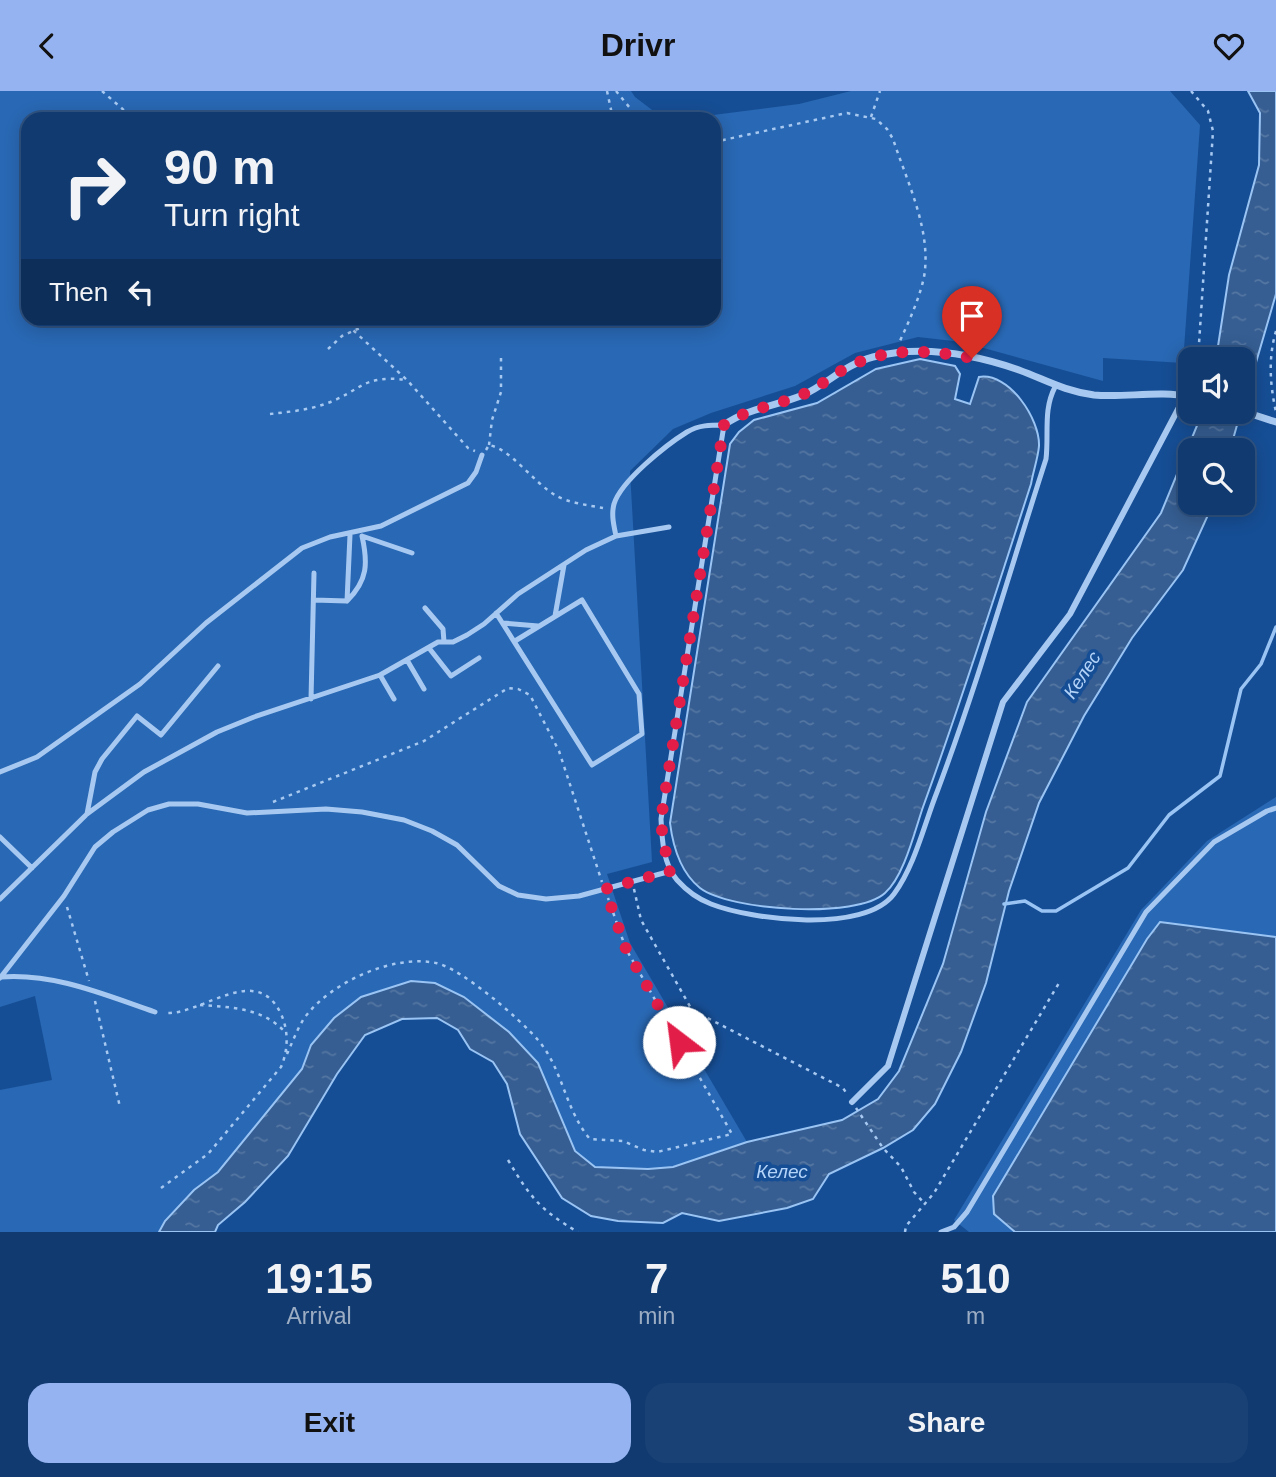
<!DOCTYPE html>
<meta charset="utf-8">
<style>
:root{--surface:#103a70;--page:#194175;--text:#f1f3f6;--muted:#9cadc3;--line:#305483;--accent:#95b2f1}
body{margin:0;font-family:Arial,sans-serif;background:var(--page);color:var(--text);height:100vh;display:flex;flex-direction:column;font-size:26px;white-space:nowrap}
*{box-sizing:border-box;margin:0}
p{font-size:23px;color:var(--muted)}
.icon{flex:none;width:38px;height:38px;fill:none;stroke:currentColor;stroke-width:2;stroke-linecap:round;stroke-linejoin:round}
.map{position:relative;height:1141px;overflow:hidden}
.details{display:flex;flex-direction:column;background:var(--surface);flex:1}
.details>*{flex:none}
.top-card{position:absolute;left:21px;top:21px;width:700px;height:214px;border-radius:21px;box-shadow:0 4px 18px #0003,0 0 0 2px var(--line);background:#103a70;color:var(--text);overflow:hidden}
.controls{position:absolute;left:1178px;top:256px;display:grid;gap:14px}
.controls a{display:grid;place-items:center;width:77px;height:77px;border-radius:14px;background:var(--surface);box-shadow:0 4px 18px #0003,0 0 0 2px var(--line);font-size:35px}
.pin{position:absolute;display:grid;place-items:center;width:60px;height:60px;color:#fff;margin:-72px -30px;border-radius:50% 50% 50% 0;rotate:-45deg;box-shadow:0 0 7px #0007}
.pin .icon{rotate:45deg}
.me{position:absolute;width:77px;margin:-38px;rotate:330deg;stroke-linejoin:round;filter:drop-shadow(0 0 5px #0008)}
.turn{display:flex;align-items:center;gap:24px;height:147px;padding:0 28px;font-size:32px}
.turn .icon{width:91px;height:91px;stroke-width:2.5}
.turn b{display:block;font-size:49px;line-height:60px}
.then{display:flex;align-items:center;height:66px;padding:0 28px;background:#0003;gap:14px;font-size:26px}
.eta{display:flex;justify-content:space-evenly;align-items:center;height:119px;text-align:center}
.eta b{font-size:42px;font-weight:700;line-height:49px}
.action{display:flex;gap:14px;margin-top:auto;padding:14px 28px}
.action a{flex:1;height:80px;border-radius:21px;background:var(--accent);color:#111;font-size:28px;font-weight:700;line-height:80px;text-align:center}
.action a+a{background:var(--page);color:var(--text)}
header{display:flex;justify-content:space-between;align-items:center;height:91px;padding:0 28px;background:var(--accent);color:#111;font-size:32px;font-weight:700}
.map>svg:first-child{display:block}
</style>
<header><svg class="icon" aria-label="back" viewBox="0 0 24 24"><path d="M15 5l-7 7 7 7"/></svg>Drivr<svg class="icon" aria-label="heart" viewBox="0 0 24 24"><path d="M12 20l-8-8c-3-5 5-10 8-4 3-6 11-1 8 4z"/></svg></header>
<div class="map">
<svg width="1276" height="1141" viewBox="0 0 1276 1141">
<defs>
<pattern id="water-ripples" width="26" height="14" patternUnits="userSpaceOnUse" patternTransform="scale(1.75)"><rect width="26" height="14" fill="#365e92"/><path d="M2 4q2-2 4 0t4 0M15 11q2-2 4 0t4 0" fill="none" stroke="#5476a2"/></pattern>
</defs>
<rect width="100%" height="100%" fill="#164e95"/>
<path fill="#2968b4" d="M0,0H631L635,6L664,28H28V228H714V28H682L799,13L851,0H1170L1200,34L1183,272L1103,267V290L962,251L918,246L855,262L795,295L711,322L673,338L630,380L652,771L607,783L630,852L747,1051L673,1076L648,1078L595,1076L575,1060L538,972L509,941L464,906L411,890L361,906L311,954L302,978L218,1081L194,1099L165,1130L159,1141H0V999L52,989L35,905L0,916Z
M1276,706V1141H969L954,1129L1141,819L1207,750Z"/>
<path fill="url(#water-ripples)" stroke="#99c4f4" stroke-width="2" d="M1248,0H1276V203L1243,316L1242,268H1216L1229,184L1259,74L1260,22Z
M920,268L955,275L960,283L955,308L970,313L979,286C1009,281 1040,328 1039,355C1038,367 1033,381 1031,393C996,501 962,609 923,716C915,739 904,786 885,802C857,828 730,820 700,797C680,781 673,756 670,732L730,353L739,341L754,329L817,312L876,278Z
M1203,320H1241L1230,359H1190V411L1213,413L1183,479L1132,547L1084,625L1039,712L1009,800L986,892L961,961L935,1013L913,1039L883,1057L829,1083L813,1108L787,1117L719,1130L682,1122L663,1132L618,1130L591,1125L562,1107L520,1043L507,993L493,971L470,958L458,939L437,927L402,928L365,944L337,983L288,1065L245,1111L218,1134L215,1141H159L165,1130L194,1099L218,1081L302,978L311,954L334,927L361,906L411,890L435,892L464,906L509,941L538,972L575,1060L595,1076L648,1078L673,1076L747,1051L842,1029L878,1008L899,980L943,873L986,721L1027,611L1161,422Z
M1160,831L1276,846V1141H1015L994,1123L993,1105L1147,848Z"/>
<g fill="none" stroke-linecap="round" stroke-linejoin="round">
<path stroke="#99c4f4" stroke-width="3.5" d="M1004,813L1025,810L1042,820H1056L1128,777L1169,724L1220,685L1241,598L1261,573L1276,536"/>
<path stroke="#a7c9f1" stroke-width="2.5" stroke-dasharray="3.5 5" stroke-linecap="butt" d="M102,0L134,28
M607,0L613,28
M616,0L639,28
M1191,0L1208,20L1213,40L1198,268
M871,26L880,0
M714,51L847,22L876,28L887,38L893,48C907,91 932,140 924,186C919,209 909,230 899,252
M341,228L407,289L468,357L475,360
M1276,240C1268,267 1270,294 1276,321
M328,258L342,245L380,228
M1185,295V290L1190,288
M270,323C288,321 308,319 325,313C362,300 362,283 407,289
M489,354L492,329L501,301V266
M486,359L489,354C511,358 534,392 555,404C568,412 588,414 603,417
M273,711L424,650L508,597L518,598L530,604L559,660L602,791
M634,798L641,829L692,919L843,997L847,1003
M67,816L89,890
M95,910L120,1016
M200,914C231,916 262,917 284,940
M287,963C292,952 297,939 303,929C328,892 393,863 436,872C461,877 520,928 538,949C563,978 565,1019 590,1048L623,1050L644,1059L657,1061L732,1043L626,858L608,807
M856,1017L883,1057L901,1076L914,1101L925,1113
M508,1069C530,1106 540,1119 578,1141
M161,1097L208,1063L281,976C288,960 289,940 281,923C256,870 202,925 164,922
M905,1141L906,1135L934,1102L1059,892"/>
<path stroke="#a7c9f1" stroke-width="5" d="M362,445L412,462
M616,445C614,435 611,424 614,413C621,390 666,354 687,341C699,334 710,334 724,334L661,728C662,748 663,773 677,789C686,799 698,808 711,813C752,829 864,843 894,803C915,774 924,734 937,701C978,592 1010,479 1046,368C1049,342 1043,319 1055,296
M314,509L347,510L350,444
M347,510C368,489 368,472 362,445
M425,517L443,538L444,551
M496,522L592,674L642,643L639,603L582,509L515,550
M555,525L564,474
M503,532L538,535
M429,557L451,585L479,567
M407,569L424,598
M380,584L394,608
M311,608L314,482
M0,681L37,666L140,593L206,532L302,457L330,446L381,435L468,392L476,381L482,364
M87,723L95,681L102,668L137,625L161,644L218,575
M0,746L32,777
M0,808L87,723L144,681L217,641L254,626L380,584L438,551H453L467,544L484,533L518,503L586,459L616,445L669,436
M1,886C55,882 105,904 155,921
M0,887L64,805L95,756L113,741L148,719L169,713H198L247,722L326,718L362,721L404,729L432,740L457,754L499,795L518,804L546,808L579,805L671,780
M941,1141L954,1136L967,1121L1146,821L1214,751L1267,720L1276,717"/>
<path stroke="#a7c9f1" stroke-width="6" d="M852,1011L888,975L1003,611L1070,523L1185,305"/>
<path stroke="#a7c9f1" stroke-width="7" d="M1242,320L1276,331
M724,334C747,317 777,315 803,304C827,293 846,273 873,266C920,254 973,263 1019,279C1046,289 1064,300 1094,304C1124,307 1161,299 1190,306"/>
</g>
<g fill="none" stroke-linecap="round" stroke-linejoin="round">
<path stroke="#e11d48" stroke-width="12" stroke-dasharray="0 21.6" d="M679,951L626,858L605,798L671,780L663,751L661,728L724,334C746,318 774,315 799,305C818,298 832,284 850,275C889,256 931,259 972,267"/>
</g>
<g text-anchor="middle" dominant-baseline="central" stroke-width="7" stroke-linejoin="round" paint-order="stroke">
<g font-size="19" font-style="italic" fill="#b3d3f8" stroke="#164e95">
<text transform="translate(1082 584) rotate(-57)">Келес</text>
<text x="782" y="1080">Келес</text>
</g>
</g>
</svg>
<div class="controls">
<a><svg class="icon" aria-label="sound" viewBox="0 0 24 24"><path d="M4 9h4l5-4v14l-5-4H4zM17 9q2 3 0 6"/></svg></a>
<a><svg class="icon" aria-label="search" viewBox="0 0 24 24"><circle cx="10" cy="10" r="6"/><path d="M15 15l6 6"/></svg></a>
</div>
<div class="pin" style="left:972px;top:267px;background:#d93025"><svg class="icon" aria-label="arrive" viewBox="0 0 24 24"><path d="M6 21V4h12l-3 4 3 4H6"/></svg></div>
<svg class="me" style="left:679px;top:951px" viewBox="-20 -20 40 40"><circle r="19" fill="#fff"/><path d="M0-13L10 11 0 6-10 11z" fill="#e11d48"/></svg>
<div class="top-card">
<div class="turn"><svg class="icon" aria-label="right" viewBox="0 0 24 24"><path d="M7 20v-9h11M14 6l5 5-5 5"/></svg><div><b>90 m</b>Turn right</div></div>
<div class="then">Then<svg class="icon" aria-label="left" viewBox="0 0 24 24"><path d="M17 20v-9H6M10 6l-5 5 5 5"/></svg></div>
</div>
</div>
<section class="details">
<div class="eta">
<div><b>19:15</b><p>Arrival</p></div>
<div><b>7</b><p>min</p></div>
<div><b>510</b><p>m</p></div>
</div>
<div class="action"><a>Exit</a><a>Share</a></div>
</section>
